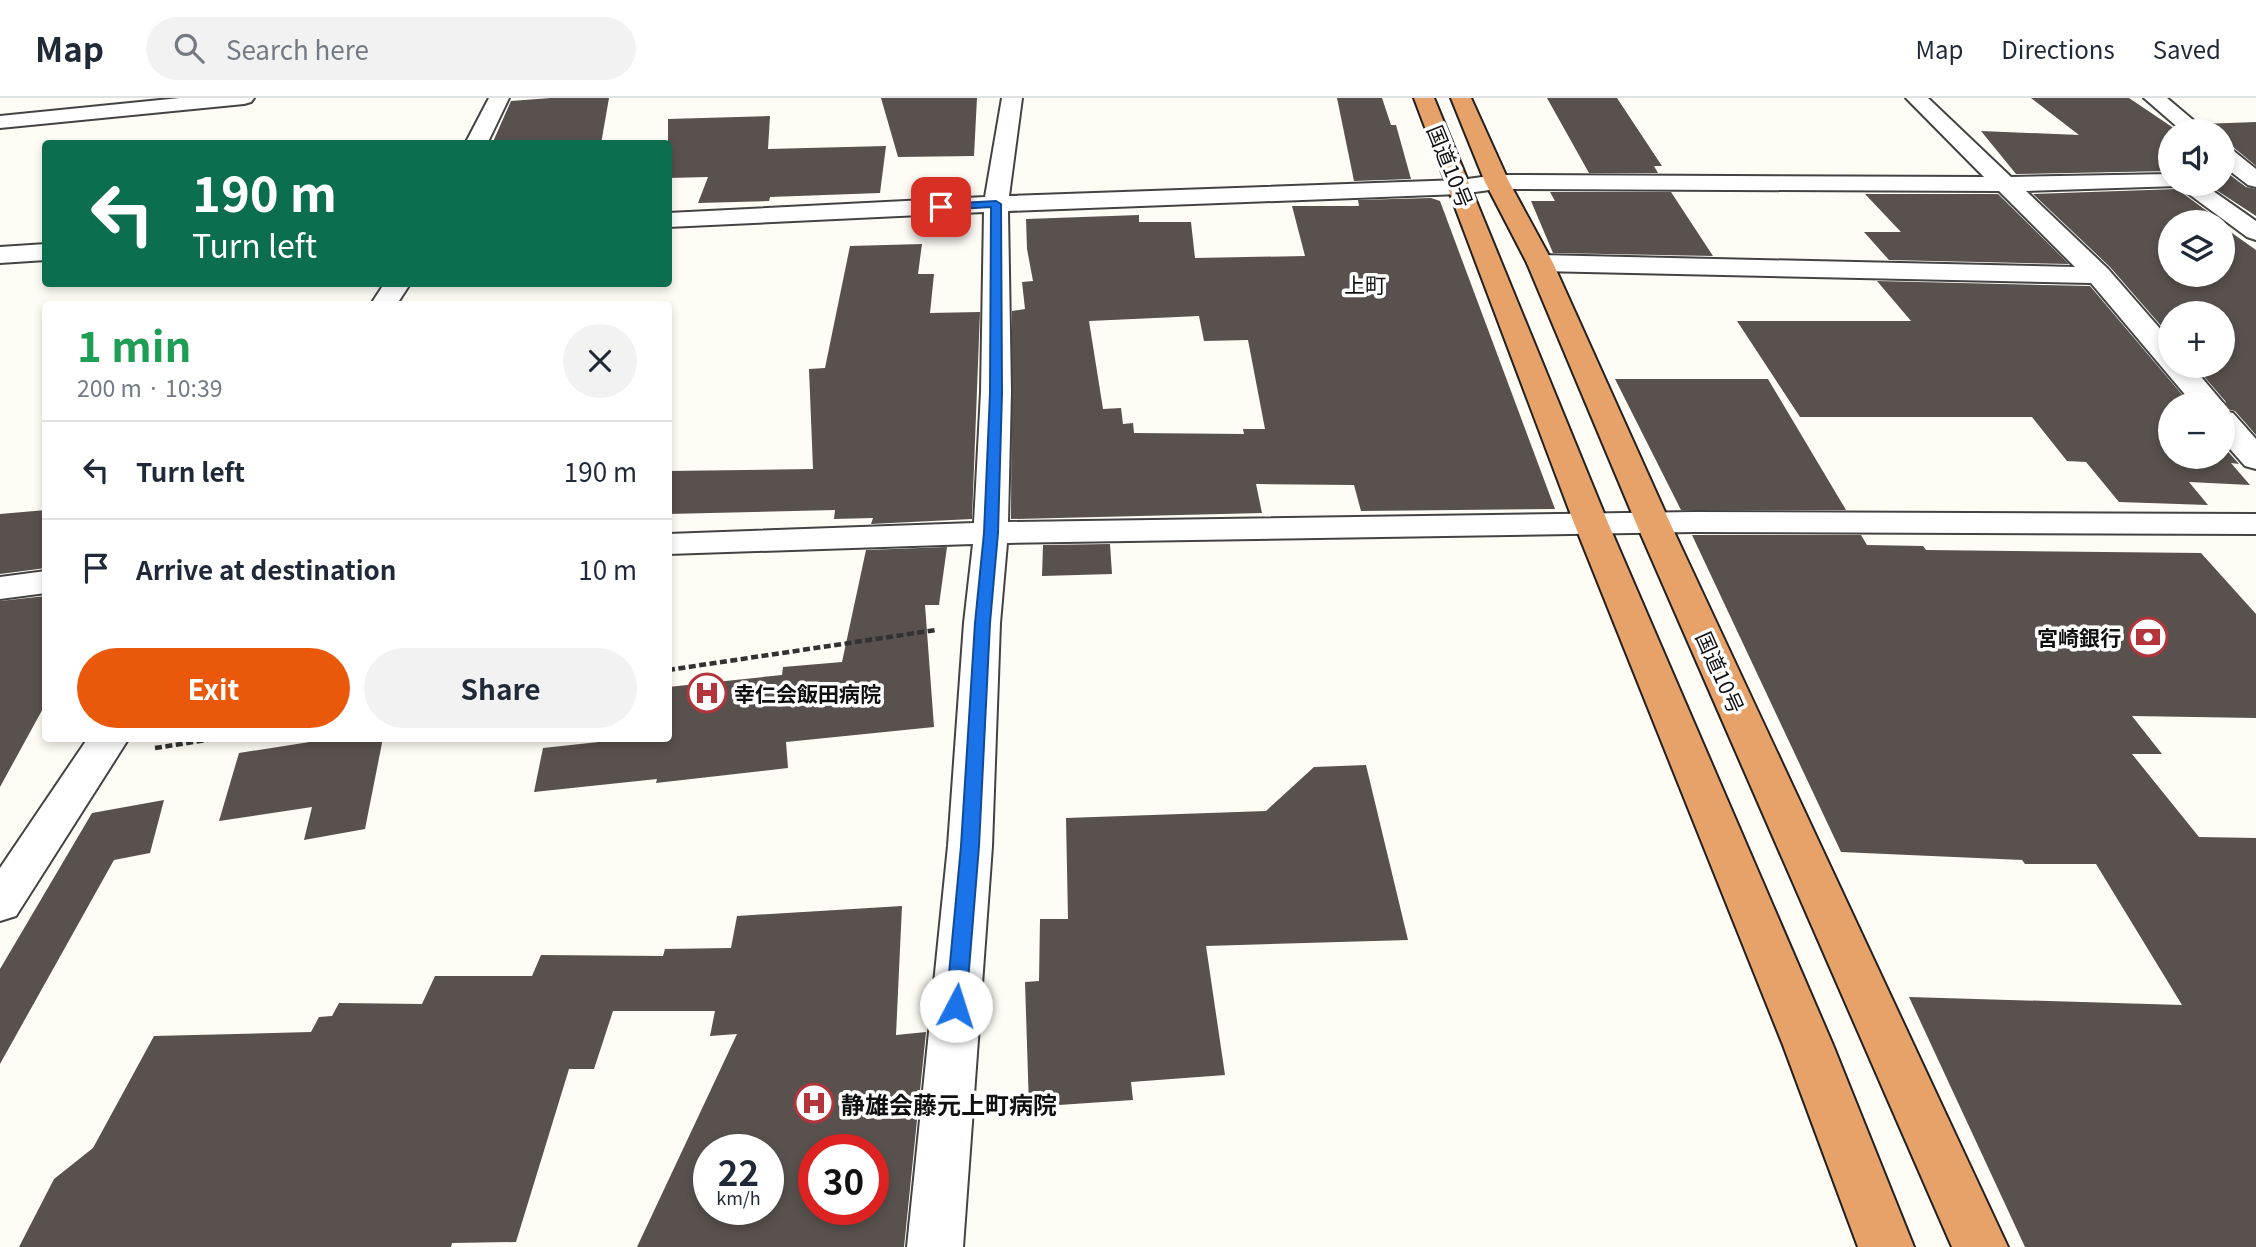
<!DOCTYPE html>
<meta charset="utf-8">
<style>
:root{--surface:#fff;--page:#f2f2f3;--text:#1f2937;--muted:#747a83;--line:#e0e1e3;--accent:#ea580c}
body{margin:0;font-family:Georgia,"Noto Sans JP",serif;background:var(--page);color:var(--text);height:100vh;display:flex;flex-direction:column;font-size:26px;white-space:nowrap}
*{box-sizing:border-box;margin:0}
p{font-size:23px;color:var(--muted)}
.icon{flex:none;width:38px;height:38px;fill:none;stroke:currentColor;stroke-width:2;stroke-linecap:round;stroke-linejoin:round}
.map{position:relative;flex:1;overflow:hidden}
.details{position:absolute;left:42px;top:203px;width:630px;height:441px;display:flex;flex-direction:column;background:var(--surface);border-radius:7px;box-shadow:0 4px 10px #0003}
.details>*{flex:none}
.hud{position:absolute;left:42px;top:42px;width:630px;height:147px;border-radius:7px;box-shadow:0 4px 10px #0003;background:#0b6e4f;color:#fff;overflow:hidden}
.controls{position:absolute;left:2158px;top:21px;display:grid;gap:14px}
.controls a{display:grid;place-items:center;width:77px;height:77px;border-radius:50%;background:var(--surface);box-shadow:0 4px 10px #0003;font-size:35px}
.speed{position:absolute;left:693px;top:1036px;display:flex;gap:14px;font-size:35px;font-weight:700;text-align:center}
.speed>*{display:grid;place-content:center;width:91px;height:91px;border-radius:50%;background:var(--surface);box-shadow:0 4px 10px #0003;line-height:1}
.speed small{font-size:18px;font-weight:400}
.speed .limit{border:10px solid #d22;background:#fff;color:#111}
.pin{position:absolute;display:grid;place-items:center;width:60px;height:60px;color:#fff;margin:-30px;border-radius:14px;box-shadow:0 4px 10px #0006}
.me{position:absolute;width:77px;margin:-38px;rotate:5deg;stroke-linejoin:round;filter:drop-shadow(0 0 5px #0008)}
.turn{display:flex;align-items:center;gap:24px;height:147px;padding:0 35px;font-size:32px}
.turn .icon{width:91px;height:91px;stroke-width:2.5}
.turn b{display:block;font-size:49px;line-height:60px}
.round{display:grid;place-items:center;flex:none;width:74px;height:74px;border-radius:37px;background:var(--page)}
.head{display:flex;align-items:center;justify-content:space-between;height:119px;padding:0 35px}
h1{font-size:42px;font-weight:700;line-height:52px;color:#1e9e55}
.primary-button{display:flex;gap:14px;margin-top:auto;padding:14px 35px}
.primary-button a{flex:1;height:80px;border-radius:42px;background:var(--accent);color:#fff;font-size:28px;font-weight:700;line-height:80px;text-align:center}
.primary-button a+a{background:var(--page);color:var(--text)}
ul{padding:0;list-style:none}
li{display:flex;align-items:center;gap:21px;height:98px;padding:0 35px;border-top:2px solid var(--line)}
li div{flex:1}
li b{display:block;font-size:26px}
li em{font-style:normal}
header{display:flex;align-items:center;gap:42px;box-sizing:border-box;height:98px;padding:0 35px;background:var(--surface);border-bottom:2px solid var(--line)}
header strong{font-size:33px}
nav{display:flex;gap:38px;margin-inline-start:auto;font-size:24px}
.search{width:490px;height:63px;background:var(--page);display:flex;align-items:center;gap:18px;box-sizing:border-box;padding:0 24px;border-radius:38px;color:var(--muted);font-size:26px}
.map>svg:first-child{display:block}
</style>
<header>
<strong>Map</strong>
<div class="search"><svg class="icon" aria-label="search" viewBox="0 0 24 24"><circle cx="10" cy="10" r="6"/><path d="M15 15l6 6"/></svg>Search here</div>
<nav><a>Map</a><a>Directions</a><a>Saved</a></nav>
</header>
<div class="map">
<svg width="2256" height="1149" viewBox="0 0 2256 1149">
<rect width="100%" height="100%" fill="#fefcf4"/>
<path fill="#58514d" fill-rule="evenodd" d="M551,0H609L601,46H492L511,3Z
M881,0H977L974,58L898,59Z
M1337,0H1382L1391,27H1396L1411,81L1354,83Z
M1547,0H1617L1662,68H1654L1658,75H1589Z
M2031,0H2129L2178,33H2170V73L2016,76L1981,33L2079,37Z
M770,18L768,51L886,48L880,95L770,99L769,103L698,105L708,79L668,80V21Z
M2256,24V68L2232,48L2222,45V33H2208L2201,26Z
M2222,71L2246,89L2256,91V118L2207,86H2222Z
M2177,91L2215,119H2210L2217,124H2170V177H2222V128L2256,152V337L2235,313L2222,310L2226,304L2195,268H2222V215H2170V238L2110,169L2033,96Z
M1550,94H1671L1713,158L1553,155L1531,103H1555Z
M1865,96H1998L2069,166L1889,162L1864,134H1901Z
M1431,100L1440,103L1555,411L1361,413L1354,387L1256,386L1262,415L1011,421L1012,213L1025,211L1022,184L1033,183L1027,151L1026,121L1139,117V124H1191L1195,160L1305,158L1292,108H1359L1358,102ZM1199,218L1204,243L1248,242L1265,331H1243L1244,336L1134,335L1133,325L1123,326L1121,310L1103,311L1089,223Z
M922,146L918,176H934L930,215L980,214L972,421L871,426L873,420L834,421L835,412L668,416V373L813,371L809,271L825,270L850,148Z
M1877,183L2090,188L2190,306H2170V359H2222V347L2239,366L2231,365L2250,387L2189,384L2208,407L2119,404L2086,364L2067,363L2032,319H1800L1737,223H1911Z
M1615,281H1768L1846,412H1681Z
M46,412V470L0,476V416Z
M1692,437H1861L1867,447L1923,448L1926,452L2201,455L2256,516V620L2132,618L2162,656H2132L2199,739L2256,740V1149H2025L1909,899L2182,907L2096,766H2025L2022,762L1841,754Z
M1110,446L1112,476L1042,478L1043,447Z
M947,449L939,507H925L934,629L786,644L788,670L656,685L657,681L534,694L543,650L636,640H668V589L782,577L783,569L842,564L866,452Z
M46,498V605L0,689V503Z
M335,640H383L365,731L304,742L312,709L219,723L239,655Z
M1366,667L1408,842L1206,848L1225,977L1131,984L1133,1002L1029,1009L1025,884L1039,883L1040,821H1068L1066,720L1266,713L1314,669Z
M164,702L150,755L114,762L0,966V871L92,715Z
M902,808L896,937L926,934L904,1149H637L737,936L710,938L715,913H613L594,971H569L516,1144L452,1145L451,1149H19L54,1081L93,1050L154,938L311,934L319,919L332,918L339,905L422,906L435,878H532L541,857L663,858L665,851L731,850L737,818ZM709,1052H768V1111H709ZM814,1052H873V1111H814Z"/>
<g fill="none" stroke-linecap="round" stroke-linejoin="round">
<defs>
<path id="minor" d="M180,0H254L251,4L244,6L0,30V18Z
M489,0H509L487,46H465Z
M1002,0H1022L1009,98L1460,82L1497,77L1984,79L1906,0H1928L2011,79L2170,76V86H2203L2256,123V142L2247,139L2178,88L2026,93L2108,171L2170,242V268H2192L2224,306L2222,308V306H2193L2091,185L1540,173L1531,171L1527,165L1531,159L1540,157L2075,169L1999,93L1497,91L1460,96L1008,113L1011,294L1008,424L1694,414L2256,416V436L1694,434L1007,445L1000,525L992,748L963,1149H907L948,748L964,525L973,446L668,456V436L974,425L981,294L984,114L668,129V115L985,99Z
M2144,0H2167L2206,33H2182Z
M2222,48L2230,50L2256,71V89L2248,87L2222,67Z
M46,146V162L0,165V149Z
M384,186H410L397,206H371Z
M2222,313L2233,315L2256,341V371L2245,368L2222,342Z
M46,473V495L0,501V479Z
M88,640H129L16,818L0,823V770Z"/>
<path id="highway" d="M1414,0H1434L1608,425L1833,947L1914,1149H1858L1783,947L1574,425Z
M1451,0H1471L1509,84L1553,165L1670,425L2008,1149H1952L1636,425L1527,165L1485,84Z"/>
</defs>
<use href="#minor" stroke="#434343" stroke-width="4"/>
<use href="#highway" stroke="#212121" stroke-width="4"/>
<path stroke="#323232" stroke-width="4.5" stroke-dasharray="7 3.5" stroke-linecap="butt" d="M668,572L936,532
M155,650L220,640"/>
<use href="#minor" fill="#fff" fill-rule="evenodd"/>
<use href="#highway" fill="#e7a269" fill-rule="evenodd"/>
</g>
<path fill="#1a73e8" stroke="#114b97" stroke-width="2" d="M996,103L1001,106L1002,295L998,435L990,525L979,748L966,908L963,914L956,916L949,914L946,908L961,748L975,525L984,435L990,295L991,109L941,112L936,109L941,106Z"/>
<defs>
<symbol id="bank-ring" viewBox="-11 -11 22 22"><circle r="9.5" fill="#fff" stroke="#b4343b" stroke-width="1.5"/><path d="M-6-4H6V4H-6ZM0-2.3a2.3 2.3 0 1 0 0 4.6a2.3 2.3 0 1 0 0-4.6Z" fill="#b4343b"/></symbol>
<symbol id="hospital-ring" viewBox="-11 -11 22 22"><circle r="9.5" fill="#fff" stroke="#b4343b" stroke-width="1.5"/><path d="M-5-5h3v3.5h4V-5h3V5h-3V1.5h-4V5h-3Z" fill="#b4343b"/></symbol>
</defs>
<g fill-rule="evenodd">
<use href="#bank-ring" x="2126" y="517" width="44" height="44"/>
<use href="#hospital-ring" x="685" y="573" width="44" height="44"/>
<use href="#hospital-ring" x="792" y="983" width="44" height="44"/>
</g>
<g text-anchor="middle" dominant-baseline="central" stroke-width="7" stroke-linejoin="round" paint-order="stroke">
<g font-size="21" fill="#101010" stroke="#fff">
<text transform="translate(1451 68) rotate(68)">国道10号</text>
<text transform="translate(1721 574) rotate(66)">国道10号</text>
</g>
<g font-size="21" fill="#101010" stroke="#fff">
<text x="1365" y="186">上町</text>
</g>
<g font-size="21" font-weight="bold" fill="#101010" stroke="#fff" text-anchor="end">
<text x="2121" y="539">宮崎銀行</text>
<text x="734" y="595" text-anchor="start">幸仁会飯田病院</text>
</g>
<g font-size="24" font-weight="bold" fill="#101010" stroke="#fff" text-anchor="start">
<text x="841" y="1005">静雄会藤元上町病院</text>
</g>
</g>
</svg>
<div class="controls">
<a><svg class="icon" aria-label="sound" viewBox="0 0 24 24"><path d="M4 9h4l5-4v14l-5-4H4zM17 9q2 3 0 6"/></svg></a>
<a><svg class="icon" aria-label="layers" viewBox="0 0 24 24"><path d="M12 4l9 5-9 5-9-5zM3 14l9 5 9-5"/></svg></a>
<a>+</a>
<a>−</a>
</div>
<div class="speed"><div>22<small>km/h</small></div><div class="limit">30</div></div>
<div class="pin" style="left:941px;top:109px;background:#d93025"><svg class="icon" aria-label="arrive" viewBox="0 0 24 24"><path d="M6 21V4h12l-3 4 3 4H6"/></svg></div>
<svg class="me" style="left:956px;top:908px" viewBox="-20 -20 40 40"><circle r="19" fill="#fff"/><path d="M0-13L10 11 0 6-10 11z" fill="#1a73e8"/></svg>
<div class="hud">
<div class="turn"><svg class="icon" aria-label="left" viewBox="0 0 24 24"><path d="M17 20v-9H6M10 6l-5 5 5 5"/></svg><div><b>190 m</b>Turn left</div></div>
</div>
<section class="details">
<div class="head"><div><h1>1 min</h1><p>200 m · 10:39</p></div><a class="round"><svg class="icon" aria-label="close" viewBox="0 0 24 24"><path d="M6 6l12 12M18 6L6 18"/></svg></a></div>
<ul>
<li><svg class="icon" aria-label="left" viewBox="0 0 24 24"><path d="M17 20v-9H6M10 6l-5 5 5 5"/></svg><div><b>Turn left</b></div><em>190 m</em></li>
<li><svg class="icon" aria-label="arrive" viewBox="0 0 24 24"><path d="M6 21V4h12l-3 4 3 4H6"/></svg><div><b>Arrive at destination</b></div><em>10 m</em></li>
</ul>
<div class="primary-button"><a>Exit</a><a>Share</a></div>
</section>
</div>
